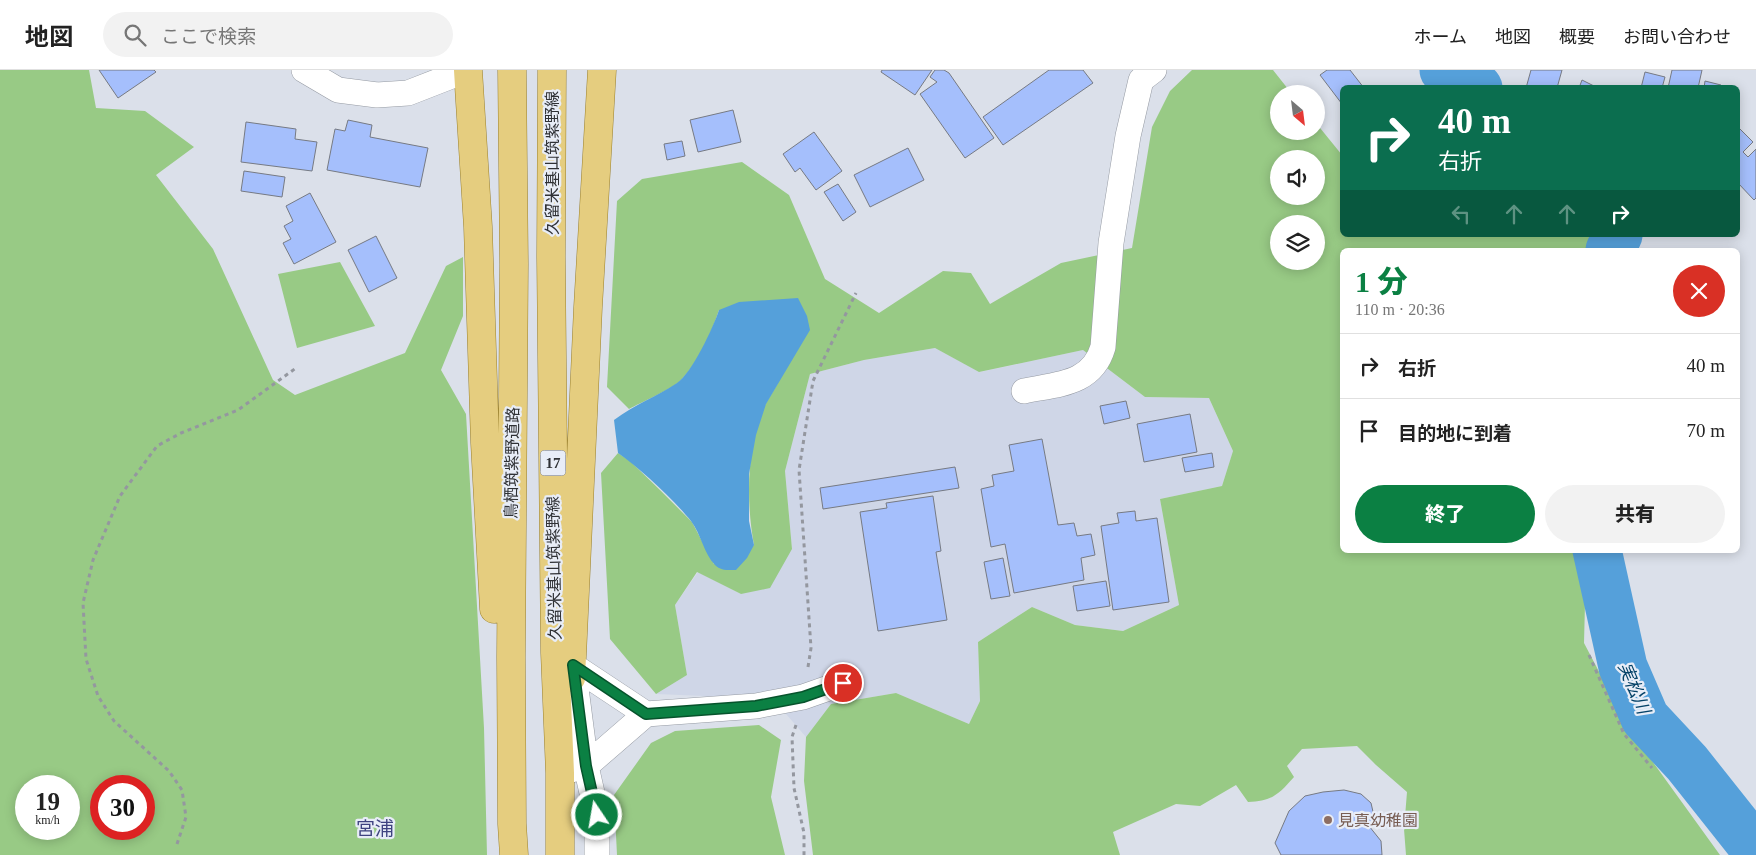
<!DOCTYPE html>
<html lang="ja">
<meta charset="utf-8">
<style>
:root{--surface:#fff;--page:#f2f2f2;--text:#222;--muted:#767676;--line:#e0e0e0;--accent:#0b8043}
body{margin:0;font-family:"Times New Roman","Noto Sans JP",serif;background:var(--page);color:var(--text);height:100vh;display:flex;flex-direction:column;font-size:19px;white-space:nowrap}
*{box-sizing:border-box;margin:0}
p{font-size:16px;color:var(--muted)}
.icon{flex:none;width:28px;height:28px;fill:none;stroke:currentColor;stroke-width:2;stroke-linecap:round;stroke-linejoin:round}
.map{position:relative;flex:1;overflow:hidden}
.panel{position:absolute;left:1340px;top:178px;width:400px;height:305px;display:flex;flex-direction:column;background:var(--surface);border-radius:8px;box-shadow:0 2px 12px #0003}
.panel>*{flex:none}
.hud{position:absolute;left:1340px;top:15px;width:400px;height:152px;border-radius:8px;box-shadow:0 2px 12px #0003;background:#0b6e4f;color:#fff;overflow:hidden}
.needle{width:32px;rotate:152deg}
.fabs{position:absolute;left:1270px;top:15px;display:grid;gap:10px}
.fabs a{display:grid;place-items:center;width:55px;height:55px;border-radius:50%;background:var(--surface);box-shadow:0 2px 12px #0003;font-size:25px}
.speed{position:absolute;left:15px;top:705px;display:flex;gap:10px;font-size:25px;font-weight:700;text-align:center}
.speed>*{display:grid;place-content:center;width:65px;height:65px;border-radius:50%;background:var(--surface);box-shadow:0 2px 12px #0003;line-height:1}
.speed small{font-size:12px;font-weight:400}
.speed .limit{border:8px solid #d22;background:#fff;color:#111}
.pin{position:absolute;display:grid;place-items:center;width:42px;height:42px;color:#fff;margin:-21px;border:2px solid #fff;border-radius:50%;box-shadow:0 1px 5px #0007}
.me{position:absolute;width:55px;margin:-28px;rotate:348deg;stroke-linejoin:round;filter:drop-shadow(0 0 4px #0008)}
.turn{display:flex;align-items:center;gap:18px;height:105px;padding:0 15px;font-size:22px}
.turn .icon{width:65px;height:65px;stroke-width:2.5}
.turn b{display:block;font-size:35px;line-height:42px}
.lanes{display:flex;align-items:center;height:48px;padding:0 15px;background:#0003;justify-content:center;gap:25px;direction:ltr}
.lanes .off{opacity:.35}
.round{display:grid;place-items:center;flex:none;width:52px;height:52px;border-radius:26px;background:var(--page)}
.head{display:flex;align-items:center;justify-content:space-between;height:85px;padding:0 15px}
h1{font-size:30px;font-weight:800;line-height:38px;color:var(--accent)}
.action{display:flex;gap:10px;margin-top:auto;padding:10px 15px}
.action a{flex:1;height:58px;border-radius:30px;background:var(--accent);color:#fff;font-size:20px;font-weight:800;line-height:58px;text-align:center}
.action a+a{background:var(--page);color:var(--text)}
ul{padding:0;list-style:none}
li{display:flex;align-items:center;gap:15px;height:65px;padding:0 15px;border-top:1px solid var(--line)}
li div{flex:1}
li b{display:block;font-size:19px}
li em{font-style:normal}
header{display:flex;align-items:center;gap:30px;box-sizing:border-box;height:70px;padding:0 25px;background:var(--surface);border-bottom:1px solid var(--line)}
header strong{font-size:24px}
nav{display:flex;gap:28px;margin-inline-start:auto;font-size:18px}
.search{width:350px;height:45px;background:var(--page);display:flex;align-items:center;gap:12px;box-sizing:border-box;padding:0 18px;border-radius:28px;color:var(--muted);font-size:19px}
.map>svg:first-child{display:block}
</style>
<header>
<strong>地図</strong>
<div class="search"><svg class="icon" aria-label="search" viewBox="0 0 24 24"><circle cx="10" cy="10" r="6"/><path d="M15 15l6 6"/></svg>ここで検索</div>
<nav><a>ホーム</a><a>地図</a><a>概要</a><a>お問い合わせ</a></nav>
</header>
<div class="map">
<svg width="1756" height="785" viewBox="0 0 1756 785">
<rect width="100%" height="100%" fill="#dbe0ea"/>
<path fill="#cfd6e7" d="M935,278L980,302L1083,280L1145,327L1209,328L1233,381L1222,416L1160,429L1179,535L1123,561L1075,555L1032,537L978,572L980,631L969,654L896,623L831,634L806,667L773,629L656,624L687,605L675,535L698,502L741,524L792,479L785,401L810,304L864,290Z"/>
<path fill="#98ca85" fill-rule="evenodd" d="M0,0H89L96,38L145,41L194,77L156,105L213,179L273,310L295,325L405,283L446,196L463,187V246L441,300L466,344L484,658L487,785H0ZM69,716V759H26V716ZM144,716V759H101V716Z
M1192,0H1273L1292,24H1279V61H1316V53L1342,85V165H1641L1634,180H1342V480H1582L1586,494L1584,573L1629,659L1720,785H1406L1404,759L1407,722L1376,695L1357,676L1302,679L1287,696L1294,707C1278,725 1272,731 1248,732L1236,715L1200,736L1176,734L1113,762L1120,785H813L804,711L806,667L831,634L896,623L969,654L980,631L978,572L1032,537L1075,555L1123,561L1179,535L1160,429L1222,416L1233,381L1209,328L1145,327L1083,280L979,302L935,278L864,290L810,304L785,401L792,479L770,518L741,524L697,502L675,535L687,605L656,624L610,569L601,403L618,383L630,391L660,420L692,452L714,494L754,475C746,432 746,374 766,333C770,326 774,320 778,313L719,240C711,264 698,293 680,311C672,319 640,333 629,339L607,317L617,131L642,109L742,92L789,125L825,209L879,243L943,201L971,203L990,234L1061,193L1132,178L1152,57L1170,21ZM1279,89H1316V126H1279ZM1279,154H1316V191H1279Z
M340,192L375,256L297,278L278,204Z
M759,655L781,670L771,727L785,785H617L614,725L651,673L675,661Z"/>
<path fill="#55a0da" d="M798,228L807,246L810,260L766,334L756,365L749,404V451L754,475L747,488L736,500C728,500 721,501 715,495C704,484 701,464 691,451C673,429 641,399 618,383L614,350C635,334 656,327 677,313C692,303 713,258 719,240L739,232Z"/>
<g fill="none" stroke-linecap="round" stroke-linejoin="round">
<path stroke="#55a0da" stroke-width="49" d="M1444,0L1478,18
M1610,180L1618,165
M1597,480L1623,597L1645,648L1687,693L1756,780"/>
</g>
<path fill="#a5bffc" stroke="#767a83" d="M99,0H154L156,2L118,28Z
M882,0H932L915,25L881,2Z
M935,0H944L949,3L994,68L965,88L920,24L937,12L930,7Z
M1049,0H1083L1093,13L1003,75L983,47Z
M1327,0H1350L1364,18H1342V34L1320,5Z
M1531,0H1562L1557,18H1526Z
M1672,0H1702L1698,18H1668Z
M1645,2L1665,7L1662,18H1641Z
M1582,10L1598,18H1579Z
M1705,11L1721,15L1720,18H1704Z
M733,40L741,72L698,82L690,50Z
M348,50L372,55L370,67L428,78L420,117L327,100L335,59L345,61Z
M246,52L296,59L295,69L317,72L312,101L241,92Z
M1738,57L1753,72L1743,82L1748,87L1756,79V128L1754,130L1738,113Z
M814,62L842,101L816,120L800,98L795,102L783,84Z
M682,71L685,86L667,90L664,74Z
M908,78L924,110L870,137L854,105Z
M244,101L285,107L282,127L241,121Z
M838,114L856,142L843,151L824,122Z
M310,123L336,172L294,194L283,173L291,169L284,156L293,151L286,136Z
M376,166L397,208L369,222L348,180Z
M1126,331L1130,348L1104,354L1100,336Z
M1190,344L1197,382L1144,392L1137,354Z
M1042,369L1058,455L1074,453L1077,466L1091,464L1095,485L1081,488L1084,510L1014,523L1005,474L991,477L981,419L994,416L992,405L1014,401L1009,375Z
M1212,383L1214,397L1185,402L1182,388Z
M955,397L959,418L823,439L820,418Z
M933,426L941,481L936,482L947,550L878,561L860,442L887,438L886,433Z
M1135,441L1136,451L1157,448L1169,532L1113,540L1101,456L1119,453L1117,443Z
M1003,488L1010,526L991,529L984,492Z
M1106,511L1110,536L1077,541L1073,516Z
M1344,720L1361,724L1371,733L1374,746L1369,756L1381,771L1382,785H1281L1275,773L1289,741L1305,726L1323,722Z"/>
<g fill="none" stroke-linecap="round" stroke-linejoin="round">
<defs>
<path id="street" d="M304,0L338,20L377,25L408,23L467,0
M1024,321C1057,314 1092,315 1103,277L1111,173L1128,66L1141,10L1154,0
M557,585L646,644L586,696L560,703
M573,595L586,696L597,745V785
M646,644L756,636L803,627L843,613"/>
<path id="primary" d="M468,0L478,157L485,373L494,539
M512,0L514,194L511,587L512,754L514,785
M552,0L551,187L555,583L560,703V785
M571,608L588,237L602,0"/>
</defs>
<use href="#street" stroke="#959aa3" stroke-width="26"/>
<use href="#primary" stroke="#9a802e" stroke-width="29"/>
<path stroke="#94979f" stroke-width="3" stroke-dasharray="4 4" stroke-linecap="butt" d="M1589,585L1624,664L1652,698
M808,597L811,578L799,400L813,311L856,223
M796,655L792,667L794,718L804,763V785
M177,774L186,747L182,720L169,701L114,651L98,626L86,589L83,533L93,490L120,426L157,376L181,363L238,340L296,298"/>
<use href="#street" stroke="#fff" stroke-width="25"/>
<use href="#primary" stroke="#e5cd7f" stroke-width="28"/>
</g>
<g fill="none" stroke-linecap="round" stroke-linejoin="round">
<defs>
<path id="route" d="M597,745L586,696L573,595L646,644L756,636L803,627L843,613"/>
</defs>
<use href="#route" stroke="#07532c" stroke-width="12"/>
<use href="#route" stroke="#0b8043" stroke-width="9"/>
</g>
<circle fill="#8d6e63" stroke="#e8edf7" stroke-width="2" cx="1328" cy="750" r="5"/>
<g text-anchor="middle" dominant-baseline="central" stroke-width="4.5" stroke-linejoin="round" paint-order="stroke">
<rect fill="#e8edf7" stroke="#66696f" stroke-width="1" x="540.5" y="380.5" width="25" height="25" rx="4"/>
<g font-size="15" font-weight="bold" fill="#2f3135">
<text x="553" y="393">17</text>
</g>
<g font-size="16" fill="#2f3135" stroke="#e8edf7">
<text transform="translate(552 93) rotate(-90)">久留米基山筑紫野線</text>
<text transform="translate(512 393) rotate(-89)">鳥栖筑紫野道路</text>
<text transform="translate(554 498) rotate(-91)">久留米基山筑紫野線</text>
</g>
<g font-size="16" fill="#785e54" stroke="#e8edf7" text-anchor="start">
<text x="1338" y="750">見真幼稚園</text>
</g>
<g font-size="18" font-style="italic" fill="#054268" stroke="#e8edf7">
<text transform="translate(1634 618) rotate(67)">実松川</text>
</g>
<g font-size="19" fill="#3f4380" stroke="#e8edf7">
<text x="375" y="758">宮浦</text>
</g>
</g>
</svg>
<div class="fabs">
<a><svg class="needle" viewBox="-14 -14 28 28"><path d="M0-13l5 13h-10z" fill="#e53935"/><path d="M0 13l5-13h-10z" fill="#767676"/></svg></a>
<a><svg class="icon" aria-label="sound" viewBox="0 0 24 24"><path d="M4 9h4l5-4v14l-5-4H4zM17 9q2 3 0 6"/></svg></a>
<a><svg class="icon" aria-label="layers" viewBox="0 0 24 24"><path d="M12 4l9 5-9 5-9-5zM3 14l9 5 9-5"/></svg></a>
</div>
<div class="speed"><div>19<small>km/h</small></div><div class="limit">30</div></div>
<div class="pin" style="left:843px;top:613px;background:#d93025"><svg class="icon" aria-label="arrive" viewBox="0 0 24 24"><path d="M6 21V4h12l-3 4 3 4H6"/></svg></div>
<svg class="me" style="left:597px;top:745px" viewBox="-20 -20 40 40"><circle r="17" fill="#0b8043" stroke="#fff" stroke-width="3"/><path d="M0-11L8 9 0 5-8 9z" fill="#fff"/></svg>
<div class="hud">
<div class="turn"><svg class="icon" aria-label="right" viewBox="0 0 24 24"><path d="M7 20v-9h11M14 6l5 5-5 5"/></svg><div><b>40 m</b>右折</div></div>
<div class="lanes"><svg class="icon off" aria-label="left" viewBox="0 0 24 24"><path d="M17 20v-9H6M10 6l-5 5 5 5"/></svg><svg class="icon off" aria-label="ahead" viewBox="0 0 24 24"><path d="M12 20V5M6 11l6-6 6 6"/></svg><svg class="icon off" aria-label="ahead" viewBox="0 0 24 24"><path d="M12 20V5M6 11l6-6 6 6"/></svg><svg class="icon" aria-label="right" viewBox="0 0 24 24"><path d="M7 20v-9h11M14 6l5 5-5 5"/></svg></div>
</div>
<section class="panel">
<div class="head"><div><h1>1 分</h1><p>110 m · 20:36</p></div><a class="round" style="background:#d93025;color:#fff"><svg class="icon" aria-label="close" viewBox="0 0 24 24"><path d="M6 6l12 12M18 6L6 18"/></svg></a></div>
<ul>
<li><svg class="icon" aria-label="right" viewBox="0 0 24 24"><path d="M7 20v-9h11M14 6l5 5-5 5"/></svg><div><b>右折</b></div><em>40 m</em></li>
<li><svg class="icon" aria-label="arrive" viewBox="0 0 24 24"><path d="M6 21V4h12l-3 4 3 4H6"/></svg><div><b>目的地に到着</b></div><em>70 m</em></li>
</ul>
<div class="action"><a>終了</a><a>共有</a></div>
</section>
</div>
